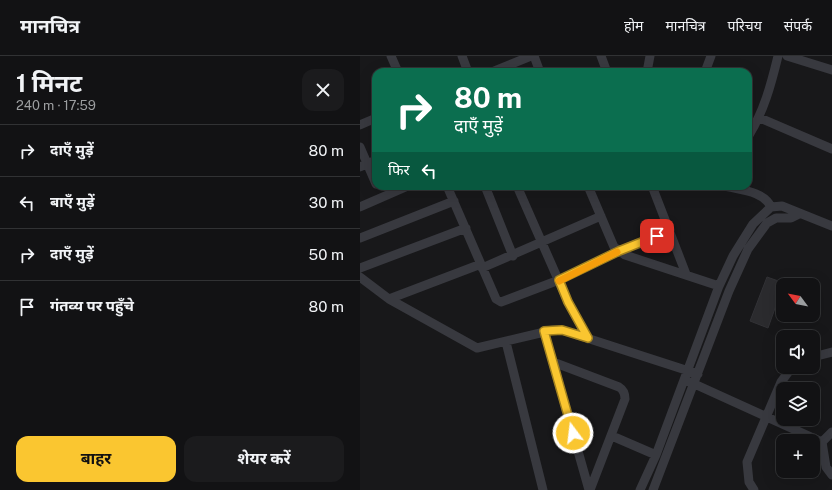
<!DOCTYPE html>
<html lang="hi">
<meta charset="utf-8">
<style>
:root{--surface:#121214;--page:#1b1b1d;--text:#f1f3f6;--muted:#9c9ea0;--line:#313234;--accent:#fac630}
body{margin:0;font-family:"Public Sans","Noto Sans Devanagari",sans-serif;background:var(--page);color:var(--text);height:100vh;display:flex;flex-direction:column;font-size:15px;white-space:nowrap}
*{box-sizing:border-box;margin:0}
p{font-size:13px;color:var(--muted)}
.icon{flex:none;width:22px;height:22px;fill:none;stroke:currentColor;stroke-width:2;stroke-linecap:round;stroke-linejoin:round}
.map{position:relative;flex:1;overflow:hidden}
.sheet{display:flex;flex-direction:column;background:var(--surface);width:360px}
.sheet>*{flex:none}
.banner{position:absolute;left:12px;top:12px;width:380px;height:122px;border-radius:12px;box-shadow:0 4px 16px #0002,0 0 0 1px var(--line);background:#0b6e4f;color:#fff;overflow:hidden}
.needle{width:26px;rotate:302deg}
.controls{position:absolute;left:416px;top:222px;display:grid;gap:8px}
.controls a{display:grid;place-items:center;width:44px;height:44px;border-radius:8px;background:var(--surface);box-shadow:0 4px 16px #0002,0 0 0 1px var(--line);font-size:20px}
.pin{position:absolute;display:grid;place-items:center;width:34px;height:34px;color:#fff;margin:-17px;border-radius:8px;box-shadow:0 2px 6px #0006}
.me{position:absolute;width:44px;margin:-22px;rotate:345deg;stroke-linejoin:round;filter:drop-shadow(0 0 3px #0008)}
.turn{display:flex;align-items:center;gap:14px;height:84px;padding:0 16px;font-size:18px}
.turn .icon{width:52px;height:52px;stroke-width:2.5}
.turn b{display:block;font-size:28px;line-height:34px}
.then{display:flex;align-items:center;height:38px;padding:0 16px;background:#0003;gap:8px;font-size:15px}
.round{display:grid;place-items:center;flex:none;width:42px;height:42px;border-radius:12px;background:var(--page)}
.headline{display:flex;align-items:center;justify-content:space-between;height:68px;padding:0 16px}
h1{font-size:24px;font-weight:700;line-height:30px}
.primary-button{display:flex;gap:8px;margin-top:auto;padding:8px 16px}
.primary-button a{flex:1;height:46px;border-radius:12px;background:var(--accent);color:#111;font-size:16px;font-weight:700;line-height:46px;text-align:center}
.primary-button a+a{background:var(--page);color:var(--text)}
ul{padding:0;list-style:none}
li{display:flex;align-items:center;gap:12px;height:52px;padding:0 16px;border-top:1px solid var(--line)}
li div{flex:1}
li b{display:block;font-size:15px}
li em{font-style:normal}
header{display:flex;align-items:center;gap:24px;box-sizing:border-box;height:56px;padding:0 20px;background:var(--surface);border-bottom:1px solid var(--line)}
header strong{font-size:19px}
nav{display:flex;gap:22px;margin-inline-start:auto;font-size:14px}
main{display:flex;flex:1;min-height:0}
.map>svg:first-child{display:block}
</style>
<header>
<strong>मानचित्र</strong>
<nav><a>होम</a><a>मानचित्र</a><a>परिचय</a><a>संपर्क</a></nav>
</header>
<main>
<section class="sheet">
<div class="headline"><div><h1>1 मिनट</h1><p>240 m · 17:59</p></div><a class="round"><svg class="icon" aria-label="close" viewBox="0 0 24 24"><path d="M6 6l12 12M18 6L6 18"/></svg></a></div>
<ul>
<li><svg class="icon" aria-label="right" viewBox="0 0 24 24"><path d="M7 20v-9h11M14 6l5 5-5 5"/></svg><div><b>दाएँ मुड़ें</b></div><em>80 m</em></li>
<li><svg class="icon" aria-label="left" viewBox="0 0 24 24"><path d="M17 20v-9H6M10 6l-5 5 5 5"/></svg><div><b>बाएँ मुड़ें</b></div><em>30 m</em></li>
<li><svg class="icon" aria-label="right" viewBox="0 0 24 24"><path d="M7 20v-9h11M14 6l5 5-5 5"/></svg><div><b>दाएँ मुड़ें</b></div><em>50 m</em></li>
<li><svg class="icon" aria-label="arrive" viewBox="0 0 24 24"><path d="M6 21V4h12l-3 4 3 4H6"/></svg><div><b>गंतव्य पर पहुँचे</b></div><em>80 m</em></li>
</ul>
<div class="primary-button"><a>बाहर</a><a>शेयर करें</a></div>
</section>
<div class="map">
<svg width="472" height="434" viewBox="0 0 472 434">
<rect width="100%" height="100%" fill="#18181a"/>
<path fill="#2b2b2e" stroke="#323236" d="M407,221L424,227L408,272L390,265Z"/>
<g fill="none" stroke-linecap="round" stroke-linejoin="round">
<path stroke="#38393f" stroke-width="9" d="M31,0L38,16
M102,0L108,16
M174,0L180,16
M241,0L247,16
M427,0L472,14
M132,16L171,0
M287,16L290,0
M345,16L351,0
M400,62L472,93
M0,69L16,62
M388,81C404,55 411,29 418,0
M0,91L16,128
M0,111L16,104
M87,130L136,243L141,246L199,224L259,195L310,174
M125,130L153,200
M157,130L208,246L228,283
M228,130L254,191L265,199L359,230
M292,130L326,218
M364,130C380,134 404,135 411,151
M0,151L48,130
M0,182L94,145
M0,212L106,172
M122,212L241,160
M0,221L29,243L117,292L193,274H202L338,318
M29,243L121,208
M184,275L229,434
M146,286L183,434
M453,301L472,296
M193,306L259,331C264,334 265,338 265,343L230,434
M330,326L462,386
M252,380L296,399
M462,386L466,411L472,419
M462,386L472,376
M280,434L296,399L359,230L373,200L393,168L411,151L422,150L472,170
M293,434L369,235L388,193L407,167L416,162H431L439,158
M394,434L389,426L387,406L421,326L432,311"/>
</g>
<g fill="none" stroke-linecap="round" stroke-linejoin="round">
<defs>
<path id="route" d="M213,377L184,275L202,274L228,282L208,246L199,224L259,195L297,180"/>
</defs>
<use href="#route" stroke="#a2811f" stroke-width="10"/>
<use href="#route" stroke="#fac630" stroke-width="7"/>
<path stroke="#f59e0b" stroke-width="7" d="M199,225L257,196"/>
</g>
</svg>
<div class="controls">
<a><svg class="needle" viewBox="-14 -14 28 28"><path d="M0-13l5 13h-10z" fill="#e53935"/><path d="M0 13l5-13h-10z" fill="#9c9ea0"/></svg></a>
<a><svg class="icon" aria-label="sound" viewBox="0 0 24 24"><path d="M4 9h4l5-4v14l-5-4H4zM17 9q2 3 0 6"/></svg></a>
<a><svg class="icon" aria-label="layers" viewBox="0 0 24 24"><path d="M12 4l9 5-9 5-9-5zM3 14l9 5 9-5"/></svg></a>
<a>+</a>
</div>
<div class="pin" style="left:297px;top:180px;background:#d93025"><svg class="icon" aria-label="arrive" viewBox="0 0 24 24"><path d="M6 21V4h12l-3 4 3 4H6"/></svg></div>
<svg class="me" style="left:213px;top:377px" viewBox="-20 -20 40 40"><circle r="17" fill="#fac630" stroke="#fff" stroke-width="3"/><path d="M0-11L8 9 0 5-8 9z" fill="#fff"/></svg>
<div class="banner">
<div class="turn"><svg class="icon" aria-label="right" viewBox="0 0 24 24"><path d="M7 20v-9h11M14 6l5 5-5 5"/></svg><div><b>80 m</b>दाएँ मुड़ें</div></div>
<div class="then">फिर<svg class="icon" aria-label="left" viewBox="0 0 24 24"><path d="M17 20v-9H6M10 6l-5 5 5 5"/></svg></div>
</div>
</div>
</main>
